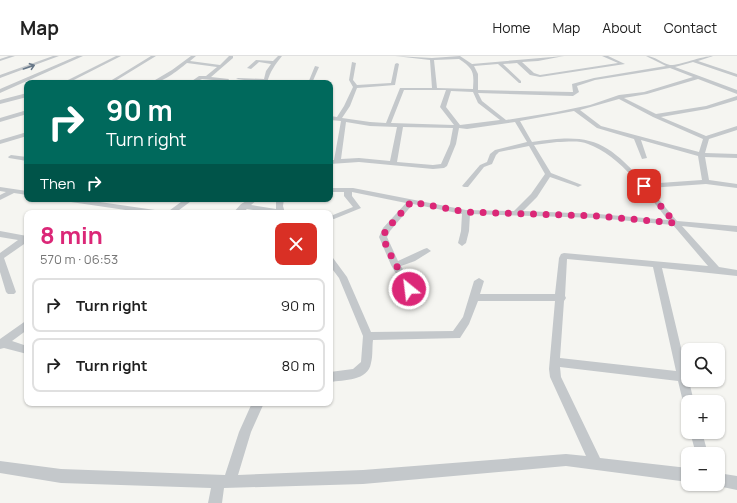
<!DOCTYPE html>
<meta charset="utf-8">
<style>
:root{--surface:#fff;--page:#f2f2f2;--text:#222;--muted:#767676;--line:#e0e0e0;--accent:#db2777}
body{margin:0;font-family:Manrope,sans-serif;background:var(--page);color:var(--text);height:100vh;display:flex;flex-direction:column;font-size:15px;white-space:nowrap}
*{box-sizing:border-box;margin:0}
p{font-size:13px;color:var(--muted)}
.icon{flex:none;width:22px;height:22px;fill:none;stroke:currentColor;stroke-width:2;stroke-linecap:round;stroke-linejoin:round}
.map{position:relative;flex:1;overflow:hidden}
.details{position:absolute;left:24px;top:154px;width:309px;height:196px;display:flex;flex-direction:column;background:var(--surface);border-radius:8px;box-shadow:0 1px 3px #0004}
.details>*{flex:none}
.guide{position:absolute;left:24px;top:24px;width:309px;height:122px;border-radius:8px;box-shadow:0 1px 3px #0004;background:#00695c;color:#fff;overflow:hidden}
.controls{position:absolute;left:681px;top:287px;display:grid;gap:8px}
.controls a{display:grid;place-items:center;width:44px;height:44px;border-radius:8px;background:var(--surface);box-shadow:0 1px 3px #0004;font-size:20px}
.pin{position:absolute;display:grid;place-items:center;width:34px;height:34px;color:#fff;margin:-17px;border-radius:8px;box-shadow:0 2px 6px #0006}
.me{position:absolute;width:44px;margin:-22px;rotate:331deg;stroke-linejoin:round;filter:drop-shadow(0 0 3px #0008)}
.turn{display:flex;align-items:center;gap:14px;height:84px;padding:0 16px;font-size:18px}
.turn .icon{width:52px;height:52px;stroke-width:2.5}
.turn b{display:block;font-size:28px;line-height:34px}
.then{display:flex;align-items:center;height:38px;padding:0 16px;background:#0003;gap:8px;font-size:15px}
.round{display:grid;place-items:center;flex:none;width:42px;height:42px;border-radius:8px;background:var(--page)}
.summary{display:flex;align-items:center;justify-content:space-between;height:68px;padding:0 16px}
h1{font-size:24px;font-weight:700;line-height:30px;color:var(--accent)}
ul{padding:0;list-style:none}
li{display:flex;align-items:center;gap:12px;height:54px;margin:0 8px 6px;padding:0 8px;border:2px solid var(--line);border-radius:8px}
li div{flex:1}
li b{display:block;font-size:15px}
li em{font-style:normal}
header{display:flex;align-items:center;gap:24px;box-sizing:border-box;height:56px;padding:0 20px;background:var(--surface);border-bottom:1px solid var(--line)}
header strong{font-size:19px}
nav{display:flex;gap:22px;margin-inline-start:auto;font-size:14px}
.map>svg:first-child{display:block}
</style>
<header>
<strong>Map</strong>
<nav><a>Home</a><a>Map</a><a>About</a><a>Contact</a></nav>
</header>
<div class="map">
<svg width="737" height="447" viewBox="0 0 737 447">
<rect width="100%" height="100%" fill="#f5f5f1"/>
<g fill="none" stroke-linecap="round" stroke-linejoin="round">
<path fill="#c4c8cb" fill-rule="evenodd" d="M9,0H15L0,5V3Z
M53,0H59L0,22V19Z
M77,0H83L0,37V33Z
M116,0H121L68,27H62Z
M151,0H156L112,27H107Z
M191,0H196L190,5L220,9L229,0H233V2L211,21L229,23L227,27H223L224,25L202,23L194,27H189L199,20H206L217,11L187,7C177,15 163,27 150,27L172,14Z
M278,0H282C275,9 270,15 267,27L236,23L238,22L264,23L266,15L271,8L259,6L251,13L247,12L256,4L273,5Z
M395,0L432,2L460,0L472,8L564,0L538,5L522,6L534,17L540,19L618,7L602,0H608L625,8L540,21L530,19L517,7L503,8L521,25V27H519L498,8L474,10L478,18V34L572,36H573L572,28L594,22L666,10L646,0C655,0 661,7 670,9C677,10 702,0 713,0L698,5L737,18V21L693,6L675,11L737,34V38L698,23L647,38L624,42L656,58L706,50L737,40V44L707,53L661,61L706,80L737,70V74L709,83L705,97L737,98V102L705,101L709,124L737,128V132L706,128L649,132L677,165L737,170V176L682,170L719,211L737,214V220L662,212L694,346H688V351L684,350L678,325L560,311L561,321L600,402L688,412V426L566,410L363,428L224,432L222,447H208L211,432L61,427L0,417V405L61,413L225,419L239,376L252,347H264L251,376L238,419L363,414L566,398L586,400L550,321L549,313L555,245H478L469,268L460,282L373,284C372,291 373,300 371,307C368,325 344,324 330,326V316L353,313L361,306L363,280L339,222L330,210V201L333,202L347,221L371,276L453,275L463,261L474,225L479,222L484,225L480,238H555L559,202L561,198L564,197L708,210L673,169L598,162L470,158L469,175L466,187L462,190L458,187L461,175L462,158L413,148L390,175L387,181L398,205L424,193L427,192L431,195L415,205L401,210L414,233L412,235H406L391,209L379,181L383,172L406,147L352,136V140L361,152L334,163L330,162V158L333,159L353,151L344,140V136H330V132H353L466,154L514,155L531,138L545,118L529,90L499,96L496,99L492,108L484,111L468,131H464L462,130L480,109L487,106L490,98L495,94L527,86L515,66L467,73L459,72L456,88L447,110L444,112L433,113L359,106L330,108V104H334L341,65L330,64V60L337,61L344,50L353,31L349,24L352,6L356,7L353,24L357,29L391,27L395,8L397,7L399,8L395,29L357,32L350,50L342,62L370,66L386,67L400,32H432L430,4ZM459,3C474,13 474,16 473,33L437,32L434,4ZM670,12L693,21L644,36L619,39L590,49L556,56L506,64L482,45L478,37L573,40L579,36L577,30L595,24ZM404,34H446L440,51L454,69L391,67ZM451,35L473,36L478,47L500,64L460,69L446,51ZM619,43L653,61L703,83L699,96L601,70L580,54ZM574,55L597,72L634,83L642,103L647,102L641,84L698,100L702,124L645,128C606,84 591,77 532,86L520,65ZM346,66L370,70L397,71L390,105L359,102L341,103ZM403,71L453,72L450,88L441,108L433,109L397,106ZM557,86C567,86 579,84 588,88C620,99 648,139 668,164L598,158L523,155L537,141L550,121L576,130L578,131L582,129L551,117L534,89ZM567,203L653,211L676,315L560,302L564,245L566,242L565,240Z
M315,10L319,11L312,27H308Z
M27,37V41L0,48V44Z
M27,54V58L0,66V62Z
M27,76V80L0,88V84Z
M11,99L27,101V105L9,102L8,101Z
M0,131L27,135V139L14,137L0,144V139L6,136L0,135Z
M60,143H79L155,154L159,156L146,157L64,145Z
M185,143H194L175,157H166Z
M250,143H258L251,149L276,153V143H284L283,150L285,157H272L247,153L242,157H233L241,148Z
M0,175L27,180V186L4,202L16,236L14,238H8L6,236L0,216V197L18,184L0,181Z
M27,264V274L12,285L27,290V298L4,292L0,293V283Z
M690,376H702L708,398H696Z
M718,417L737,420V434L713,429L718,428Z"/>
</g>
<defs><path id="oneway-shaft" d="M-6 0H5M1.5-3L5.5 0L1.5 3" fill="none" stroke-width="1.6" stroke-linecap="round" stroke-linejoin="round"/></defs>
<use stroke="#677788" href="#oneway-shaft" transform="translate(29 11) rotate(-19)"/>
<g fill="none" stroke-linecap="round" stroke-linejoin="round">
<path stroke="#db2777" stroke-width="7" stroke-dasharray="0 12.6" d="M409,233L387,192L383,181L386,174L411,146L466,156L598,160L675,167L644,130"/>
</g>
</svg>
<div class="controls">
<a><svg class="icon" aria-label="search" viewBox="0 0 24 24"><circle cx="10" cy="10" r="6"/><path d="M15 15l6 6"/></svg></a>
<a>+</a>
<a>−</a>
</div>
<div class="pin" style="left:644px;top:130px;background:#d93025"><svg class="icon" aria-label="arrive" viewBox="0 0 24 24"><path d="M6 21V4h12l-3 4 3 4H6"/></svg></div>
<svg class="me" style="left:409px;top:233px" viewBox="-20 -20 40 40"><circle r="17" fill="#db2777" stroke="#fff" stroke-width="3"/><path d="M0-11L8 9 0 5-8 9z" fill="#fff"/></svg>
<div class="guide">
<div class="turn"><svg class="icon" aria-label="right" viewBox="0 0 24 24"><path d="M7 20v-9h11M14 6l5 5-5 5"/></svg><div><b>90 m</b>Turn right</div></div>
<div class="then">Then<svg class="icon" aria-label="right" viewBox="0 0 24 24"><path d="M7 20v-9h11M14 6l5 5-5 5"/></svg></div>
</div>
<section class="details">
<div class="summary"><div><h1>8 min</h1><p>570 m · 06:53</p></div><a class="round" style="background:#d93025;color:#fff"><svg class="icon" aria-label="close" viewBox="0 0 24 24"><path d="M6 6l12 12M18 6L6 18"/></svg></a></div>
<ul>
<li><svg class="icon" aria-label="right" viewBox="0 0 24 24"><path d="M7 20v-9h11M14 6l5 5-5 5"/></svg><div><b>Turn right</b></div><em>90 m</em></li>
<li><svg class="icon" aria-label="right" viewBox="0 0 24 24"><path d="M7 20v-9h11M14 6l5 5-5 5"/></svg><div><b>Turn right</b></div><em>80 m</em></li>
</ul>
</section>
</div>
